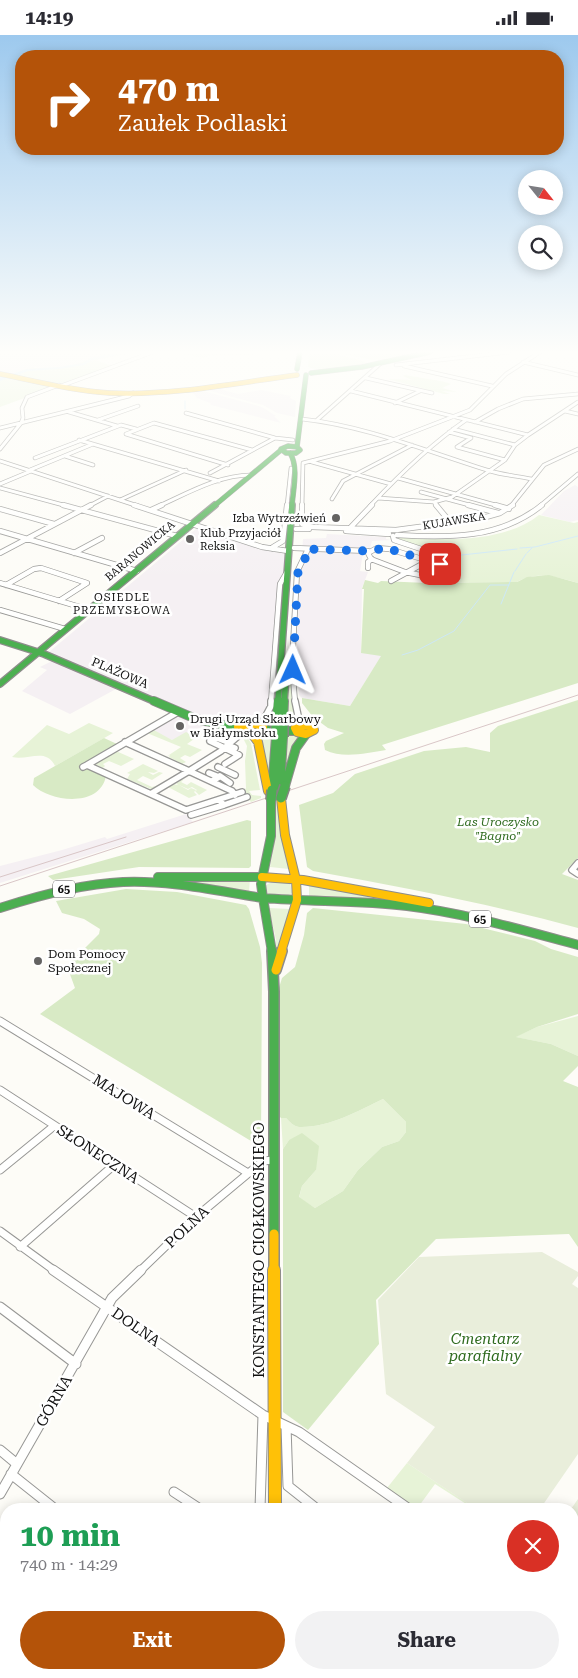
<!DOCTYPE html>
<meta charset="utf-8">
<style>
:root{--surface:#fff;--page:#f2f2f3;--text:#2b2b33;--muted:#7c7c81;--accent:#b45309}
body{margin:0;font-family:"Roboto Serif",serif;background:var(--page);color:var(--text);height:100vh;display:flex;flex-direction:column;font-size:19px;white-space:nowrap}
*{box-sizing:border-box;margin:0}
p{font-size:16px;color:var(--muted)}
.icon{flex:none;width:28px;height:28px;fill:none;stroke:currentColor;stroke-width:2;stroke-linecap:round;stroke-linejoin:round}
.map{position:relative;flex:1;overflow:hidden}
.side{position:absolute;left:0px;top:1468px;width:579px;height:176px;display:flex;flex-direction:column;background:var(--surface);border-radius:20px 20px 0 0;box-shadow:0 2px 12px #0003}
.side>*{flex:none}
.guide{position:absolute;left:15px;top:15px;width:549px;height:105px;border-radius:20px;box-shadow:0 2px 12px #0003;background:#b45309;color:#fff;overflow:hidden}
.needle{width:32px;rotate:120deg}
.fabs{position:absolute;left:518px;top:135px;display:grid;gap:10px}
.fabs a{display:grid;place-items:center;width:45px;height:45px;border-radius:50%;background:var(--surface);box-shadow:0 2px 12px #0003;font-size:25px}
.pin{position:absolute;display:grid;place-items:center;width:42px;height:42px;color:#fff;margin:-21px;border-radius:10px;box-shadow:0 2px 8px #0006}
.me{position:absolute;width:55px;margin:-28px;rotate:1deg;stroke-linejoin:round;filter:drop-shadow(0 0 4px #0008)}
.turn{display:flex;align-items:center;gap:18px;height:105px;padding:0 20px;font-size:22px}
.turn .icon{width:65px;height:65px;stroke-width:2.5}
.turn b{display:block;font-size:35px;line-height:42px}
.round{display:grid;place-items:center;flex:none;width:52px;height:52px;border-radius:26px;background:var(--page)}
.summary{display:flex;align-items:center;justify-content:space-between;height:85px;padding:0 20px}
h1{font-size:30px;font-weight:700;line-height:38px;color:#1e9e55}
.cta{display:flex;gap:10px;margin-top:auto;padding:10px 20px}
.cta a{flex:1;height:58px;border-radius:30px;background:var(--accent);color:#fff;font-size:20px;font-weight:700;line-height:58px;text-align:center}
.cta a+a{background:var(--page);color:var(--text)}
.status{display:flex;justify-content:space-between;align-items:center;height:35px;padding:0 25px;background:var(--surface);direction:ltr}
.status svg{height:14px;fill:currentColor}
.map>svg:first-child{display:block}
</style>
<div class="status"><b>14:19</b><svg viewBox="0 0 49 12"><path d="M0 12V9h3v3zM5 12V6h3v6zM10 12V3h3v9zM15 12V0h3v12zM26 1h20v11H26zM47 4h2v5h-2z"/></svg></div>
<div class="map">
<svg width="578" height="1643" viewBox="0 0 578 1643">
<rect width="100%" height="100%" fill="#fdfcf7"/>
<path fill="#f5f0f3" d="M0,317H96L103,321L87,324L79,330L50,334L36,332L11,340L0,338Z
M212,352L238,359L261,355L291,361L290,363L296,366L295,382L277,378L263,370L199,353Z
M190,354H196L262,372L276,381H274L281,388L211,370L210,368L197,363Z
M575,450L578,452V485L570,487L541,480L564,456Z
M196,494L269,516L286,519L277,680L231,690L208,688L190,699L172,705L145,693L169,678L116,654L70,679L22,656L47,635L40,632L52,626L43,622Z
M327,499L386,502V504L391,505L372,506L370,513L364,512L360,536L368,537L362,553L361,617L382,620L350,671L302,663L299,660L296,613L303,504L326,503Z
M186,779L193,787L0,848V831L62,815L105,802L107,804Z"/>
<path fill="#e7f3d7" d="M96,317H138L95,325L112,331L0,372V341C10,343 17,337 26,334C38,332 52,334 65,332C79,330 88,323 102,321Z
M173,317H258L251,320L208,321L203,323Z
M309,317L412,318L416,317L375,326L379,324L373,325L342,319L339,320L367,327L362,329L374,326C354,331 325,339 308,332Z
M405,340C414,342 446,346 451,349L442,353L457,357L442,356L450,359H444L388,344L412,345L403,341Z
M539,480L574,488L578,487V548C556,542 538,536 517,547L427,548L460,528L443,523L444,518L449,515L440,514L439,515L442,518H439L396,503C410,500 428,504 443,504C474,505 514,500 539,480Z
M293,578C291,615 288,651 298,686C287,691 276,694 265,687L274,670L278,624L272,687H266C273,691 286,691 293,687L286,686Z
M89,688L113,698L55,731C46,712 28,726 12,722L47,690L69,699Z
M152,694L172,705L186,697L193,700L190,702L194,704L187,709L202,715L190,722L185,720L180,723L186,727L182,729L169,722L170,720L166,722L181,712L147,698Z
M229,695L246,701L251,708L260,755L249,756L252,760L261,761V763L251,767L243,758L246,753L245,726L247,711L243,703L229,697Z
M268,696H288L302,700L294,711L283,750L285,703L286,701H293C286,696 272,696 264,700L271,701L272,703L269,754L262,711L256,700Z
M116,716L134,724L121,731L109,726L103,729L105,731L103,733L95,729Z
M143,729L158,736L154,738L148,737L153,740L159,737L163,738L152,745L143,741L137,745L152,752L159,750L151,754L127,744L130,739L127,738Z
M184,744L181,747L187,750L191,747L207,755L199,760L195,756L197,755L192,752L188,754L179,750L188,755L191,753L196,755L194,757L197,760L189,763L168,752L173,749L178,750L176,748Z
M277,766L289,834L270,832C275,810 276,790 275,767Z
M142,844H250L249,857L198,848Z
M274,846L290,848L292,858C285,863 273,862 266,857V850Z
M309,850L472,877L578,905V907L455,876L381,866L309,863Z
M269,873L290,874L276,919V905Z
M578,981V1021L551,1009L515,1002L537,992Z
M383,1064L406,1087V1097L399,1106L382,1112L358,1135L343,1156L315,1173L299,1163L302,1151L316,1135L289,1105L283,1114L281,1083H286C290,1087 293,1091 299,1092C328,1093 358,1076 383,1064Z
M407,1428L475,1473L474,1474L435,1449L419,1471L422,1474H417L387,1453Z
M572,1538L578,1542V1591L573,1587Z
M19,1638H56L62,1643H16Z"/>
<path fill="#d8eac5" d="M549,540L578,548V648L382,710L386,715C367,718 343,724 325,715L324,709L326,706L344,698L328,693L313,682L302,668V663L350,671L381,621L361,618L364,554H362L365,545L378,548L381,546L427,548L517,547L527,542Z
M578,665V823L562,839L578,845V893C491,869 402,852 313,836L307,832L299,770L333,758L355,739L424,716L466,712L490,717V698L498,691Z
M104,703L117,709L79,731L106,741C100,773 50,767 33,750L34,743Z
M247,785L251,786V831L249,833L139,832L53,845L48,841Z
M126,854L177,857L246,870L249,874L260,912L262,928L261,1112L40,979L75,953L67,931L99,899L100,894L84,884L62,878L56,866Z
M313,873L466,889L535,906L551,914L578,922V979L537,992L516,1002L551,1009L578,1021V1031L563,1046L578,1052V1212L569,1199L436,1204L376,1265L379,1309L308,1395L283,1377V1114L289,1105L302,1098L319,1111L316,1135L302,1151L299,1162L315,1173L343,1156L358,1135L382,1112L399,1106L406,1097V1087L383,1064C358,1076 328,1093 299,1092C293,1091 290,1087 286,1083H281L279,1081L278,956L282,943L295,932L304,900L307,878Z"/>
<path fill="#e9eedb" d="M542,1217L578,1237V1241L572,1249L578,1253V1419L540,1474H476L407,1428L435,1392L386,1359L378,1265L419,1222Z
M578,1464V1542L573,1538L571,1474Z"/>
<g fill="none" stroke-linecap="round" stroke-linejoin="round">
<path stroke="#cde8f7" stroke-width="1" d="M0,342L5,343
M185,366V374
M520,513L535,512L578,501
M527,518L532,513
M443,522L517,514
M515,536L526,519
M501,569L514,537
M402,620L418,615L454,596L490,550H509"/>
<path stroke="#cde8f7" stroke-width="2" d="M284,1470V1474"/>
<path fill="#cde8f7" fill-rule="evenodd" d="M123,317H133L93,325L84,330L59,334L28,336L0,346V343L27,334L59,332L83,328L90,323Z"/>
<defs>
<path id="street-far4" d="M523,327L578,340
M396,330L509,317
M404,331L492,351
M366,343L432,358
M61,351L153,317
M351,356L528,400
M395,368L420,356
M565,376L578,379
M69,377L117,391
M186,378L275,403L293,405
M302,384C367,391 428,417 490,436C503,440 517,441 531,444
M98,385L138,371
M317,385L381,328
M475,387L498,374L523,364L578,359
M0,393L129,361L133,358
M453,394L515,410
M449,397L471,403L457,412L505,425
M126,399L154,388L252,415
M126,399L228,430
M79,405L219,446
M0,414L21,388L23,383L22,373L27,362L59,350
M65,421L93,430
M35,423L121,390L136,394
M0,426L138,471
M312,427L391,449
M30,435L93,409
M210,438L275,403
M398,443L499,471
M0,449L31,436
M0,453L67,471
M421,457L473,471
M378,463L434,467L452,462L505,425L515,410L528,400L578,367
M332,464L343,446L412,410
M120,465L186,435
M434,467L437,471
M89,471L108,461
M159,471C188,458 219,440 251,440
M287,471L291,433
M302,471L303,428L390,406L470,375L506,339L540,317
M370,471C399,440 431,409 466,385
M511,471L544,430L578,414
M540,471L578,439"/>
<path id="street-far3" d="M63,470L177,501
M134,470L262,512L288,516
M302,470V489L312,492L396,495L479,484L500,478L513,470
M436,470L451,488
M468,470L498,478
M495,470L509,474
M0,474L54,489
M151,475L162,470
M350,493L372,470
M296,494H309
M0,496L137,536
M346,496L389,499
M397,500C449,503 500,504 542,470
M393,501L394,505L439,520
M294,513L368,516
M273,514V512L283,506L287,470
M0,518L91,470
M74,518L102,503
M368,533V527L372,524
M435,543L405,537L371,524L368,518L377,513L389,514L452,533
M391,546L439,520
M0,548L90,575
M6,550L34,534L41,533L87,548L59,566
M0,575L65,594
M271,667L280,549L287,537
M295,667L292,630L297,537L308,514"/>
<path id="street-far2" d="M295,666L300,690
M261,690L271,671V666
M210,706L239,720L225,729
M210,706L217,703L230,708
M125,707L189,736L221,716L237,702
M227,710L235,713
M87,730L178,677
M83,732L87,730L186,775L242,757
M218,732L235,740
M209,738L219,742L212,746
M220,741L230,748
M152,758L189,736L232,756L235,760
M224,770L247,762
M191,780L224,770L219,765
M578,828L572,835L578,839"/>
<path id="street-far1" d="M0,986L248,1138
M0,1055L196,1182
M0,1135L54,1091
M0,1196L55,1236
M20,1212L114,1130
M140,1236L196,1182L263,1126L274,1125"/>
<path id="street" d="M53,1235L263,1380L299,1397L409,1474
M0,1272L76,1329
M286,1391L288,1451L317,1474
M0,1415L17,1429
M11,1439L55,1474
M174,1457L200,1474
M0,1459L112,1263L141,1235
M260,1474L263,1380
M572,1591L578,1595
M67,1638L73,1643
M422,1638L429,1643
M546,1638L554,1643
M176,1643L180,1638"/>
<path id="fast-far4" d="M297,334L300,317
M311,338L362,332L430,317
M290,418C299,432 293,455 292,471
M295,418H286L281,414L288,411L297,412
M296,418L300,415L297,412L306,340
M214,471L281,415"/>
<path id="fast-far3" d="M0,605L44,619L156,667
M0,649L215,470
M278,667L292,470
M284,667L286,643"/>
<path id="fast-far2" d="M154,666L196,684L245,695
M276,688L278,666
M283,688L284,666
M246,696L256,699L263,695L295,696
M285,751L296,713L306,699
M280,753L283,702
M272,755L276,702
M271,765V801L261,849L263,863C311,867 360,865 407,871C465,878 522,895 578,910
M158,842H262
M263,863L272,917
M0,873C40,860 81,849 123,847C170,845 217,856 263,863"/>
<path id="fast-far1" d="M272,916L274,957V1199"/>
<path id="fast" d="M274,1638V1643"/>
<path id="slow-far3" d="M0,339C36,346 73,356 110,358C173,361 235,348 297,340"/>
<path id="slow-far2" d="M302,690L311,691L314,695L306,699L297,697L295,693Z
M238,692L256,689L263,692V695
M252,699L258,707L268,756
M281,763L285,800L296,845L297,865
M262,842L303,845L429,868
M281,917L297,865"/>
<path id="slow-far1" d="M276,935L282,916
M274,1199V1236"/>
<path id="slow" d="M274,1235L275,1474"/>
</defs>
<use href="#street-far4" stroke="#979795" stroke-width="4.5"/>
<use href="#street-far3" stroke="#979795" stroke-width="6"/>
<use href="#street-far2" stroke="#979795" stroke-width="8"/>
<use href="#street-far1" stroke="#979795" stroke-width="9"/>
<use href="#street" stroke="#979795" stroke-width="11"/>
<use href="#fast-far4" stroke="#8e8d8b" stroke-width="5.5"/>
<use href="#fast-far3" stroke="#8e8d8b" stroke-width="8"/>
<use href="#fast-far2" stroke="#8e8d8b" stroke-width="10"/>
<use href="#fast-far1" stroke="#8e8d8b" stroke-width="12"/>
<use href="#fast" stroke="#8e8d8b" stroke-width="14"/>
<use href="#slow-far3" stroke="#8e8d8b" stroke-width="5.5"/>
<use href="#slow-far2" stroke="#8e8d8b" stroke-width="10"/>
<use href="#slow-far1" stroke="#8e8d8b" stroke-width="12"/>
<use href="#slow" stroke="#8e8d8b" stroke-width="14"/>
<use href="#street-far4" stroke="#fffffe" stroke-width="3"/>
<use href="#street-far3" stroke="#fffffe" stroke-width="4.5"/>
<use href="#street-far2" stroke="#fffffe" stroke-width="5.5"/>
<use href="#street-far1" stroke="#fffffe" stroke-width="7"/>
<use href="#street" stroke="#fffffe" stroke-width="9"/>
<use href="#fast-far4" stroke="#4caf50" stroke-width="4.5"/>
<use href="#fast-far3" stroke="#4caf50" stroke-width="5.5"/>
<use href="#fast-far2" stroke="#4caf50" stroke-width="8"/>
<use href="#fast-far1" stroke="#4caf50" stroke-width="9"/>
<use href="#fast" stroke="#4caf50" stroke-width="12"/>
<use href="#slow-far3" stroke="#ffc107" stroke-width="4.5"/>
<use href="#slow-far2" stroke="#ffc107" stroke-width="8"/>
<use href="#slow-far1" stroke="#ffc107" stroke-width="9"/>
<use href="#slow" stroke="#ffc107" stroke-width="12"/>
<path stroke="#d9c6c7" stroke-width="1" d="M0,842L126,802
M0,851L578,660"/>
<defs>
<path id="fast-bridge" d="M276,688V702
M283,688V702
M281,763L285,751
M271,765L272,755"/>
</defs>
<use href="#fast-bridge" stroke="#858482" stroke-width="12" stroke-linecap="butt"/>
<use href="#fast-bridge" stroke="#4caf50" stroke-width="9"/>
</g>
<linearGradient id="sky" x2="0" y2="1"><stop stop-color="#9dc9ee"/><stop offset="0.58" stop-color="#fefefb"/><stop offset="1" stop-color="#fefefb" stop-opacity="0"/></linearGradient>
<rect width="578" height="547" fill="url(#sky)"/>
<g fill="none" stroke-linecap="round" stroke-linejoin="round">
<path stroke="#1a73e8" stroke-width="9" stroke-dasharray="0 16.2" d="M293,635L298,537L308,518V514L368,516L386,513L440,529"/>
</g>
<g fill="#646362" stroke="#fff" stroke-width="2">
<circle cx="336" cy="483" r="5"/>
<circle cx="190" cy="504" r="5"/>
<circle cx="180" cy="691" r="5"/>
<circle cx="38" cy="926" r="5"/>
</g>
<g text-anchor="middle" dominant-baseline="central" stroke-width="5" stroke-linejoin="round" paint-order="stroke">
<g font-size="11" fill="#111" stroke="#fff" text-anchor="end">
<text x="326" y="483">Izba Wytrzeźwień</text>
<text x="200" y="498" text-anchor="start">Klub Przyjaciół<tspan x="200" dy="13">Reksia</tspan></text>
</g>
<g font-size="11" fill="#111" stroke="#fff">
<text transform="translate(454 486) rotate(-9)">KUJAWSKA</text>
<text transform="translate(140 516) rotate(-40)">BARANOWICKA</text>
</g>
<g font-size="11" letter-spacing="1" fill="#111" stroke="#fff">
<text x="122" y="562">OSIEDLE<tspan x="122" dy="13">PRZEMYSŁOWA</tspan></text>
</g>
<g fill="#fff" stroke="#585858" stroke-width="1">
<rect x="53" y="845.5" width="22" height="17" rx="4"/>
<rect x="469" y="875.5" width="22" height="17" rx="4"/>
</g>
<g font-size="11" font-weight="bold" fill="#111">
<text x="64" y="854">65</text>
<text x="480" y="884">65</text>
</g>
<g font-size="12" fill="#111" stroke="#fff">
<text transform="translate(120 638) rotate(23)">PLAŻOWA</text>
</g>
<g font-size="12" fill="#111" stroke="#fff" text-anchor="start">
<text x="190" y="684">Drugi Urząd Skarbowy<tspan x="190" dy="14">w Białymstoku</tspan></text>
<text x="48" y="919">Dom Pomocy<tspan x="48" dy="14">Społecznej</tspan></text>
</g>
<g font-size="12" font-style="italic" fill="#2f6b1f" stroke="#fff">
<text x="498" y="787">Las Uroczysko<tspan x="498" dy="14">"Bagno"</tspan></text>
</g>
<g font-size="15" fill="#111" stroke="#fff">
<text transform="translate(124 1062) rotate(32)">MAJOWA</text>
<text transform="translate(98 1119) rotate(33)">SŁONECZNA</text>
<text transform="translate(187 1192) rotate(-43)">POLNA</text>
<text transform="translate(259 1215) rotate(-90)">KONSTANTEGO CIOŁKOWSKIEGO</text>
<text transform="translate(136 1292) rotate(35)">DOLNA</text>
<text transform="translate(54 1366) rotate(-60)">GÓRNA</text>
</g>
<g font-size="15" font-style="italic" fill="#2f6b1f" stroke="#fff">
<text x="485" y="1304">Cmentarz<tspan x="485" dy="17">parafialny</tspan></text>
</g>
</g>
</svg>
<div class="fabs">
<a><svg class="needle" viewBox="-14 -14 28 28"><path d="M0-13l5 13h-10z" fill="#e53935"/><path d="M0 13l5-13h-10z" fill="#7c7c81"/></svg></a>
<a><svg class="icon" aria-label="search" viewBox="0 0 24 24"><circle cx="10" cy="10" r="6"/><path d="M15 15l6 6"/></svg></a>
</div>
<div class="pin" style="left:440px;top:529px;background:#d93025"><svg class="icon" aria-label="arrive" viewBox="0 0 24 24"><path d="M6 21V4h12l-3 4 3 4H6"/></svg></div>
<svg class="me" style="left:293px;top:635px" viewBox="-20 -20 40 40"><path d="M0-17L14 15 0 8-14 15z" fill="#1a73e8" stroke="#fff" stroke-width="4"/></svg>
<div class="guide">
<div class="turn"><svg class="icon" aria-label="right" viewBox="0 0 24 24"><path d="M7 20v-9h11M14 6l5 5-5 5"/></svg><div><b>470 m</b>Zaułek Podlaski</div></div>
</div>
<section class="side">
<div class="summary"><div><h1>10 min</h1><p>740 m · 14:29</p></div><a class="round" style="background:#d93025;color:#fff"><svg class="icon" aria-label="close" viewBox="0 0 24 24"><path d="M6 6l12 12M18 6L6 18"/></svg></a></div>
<div class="cta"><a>Exit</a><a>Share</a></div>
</section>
</div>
